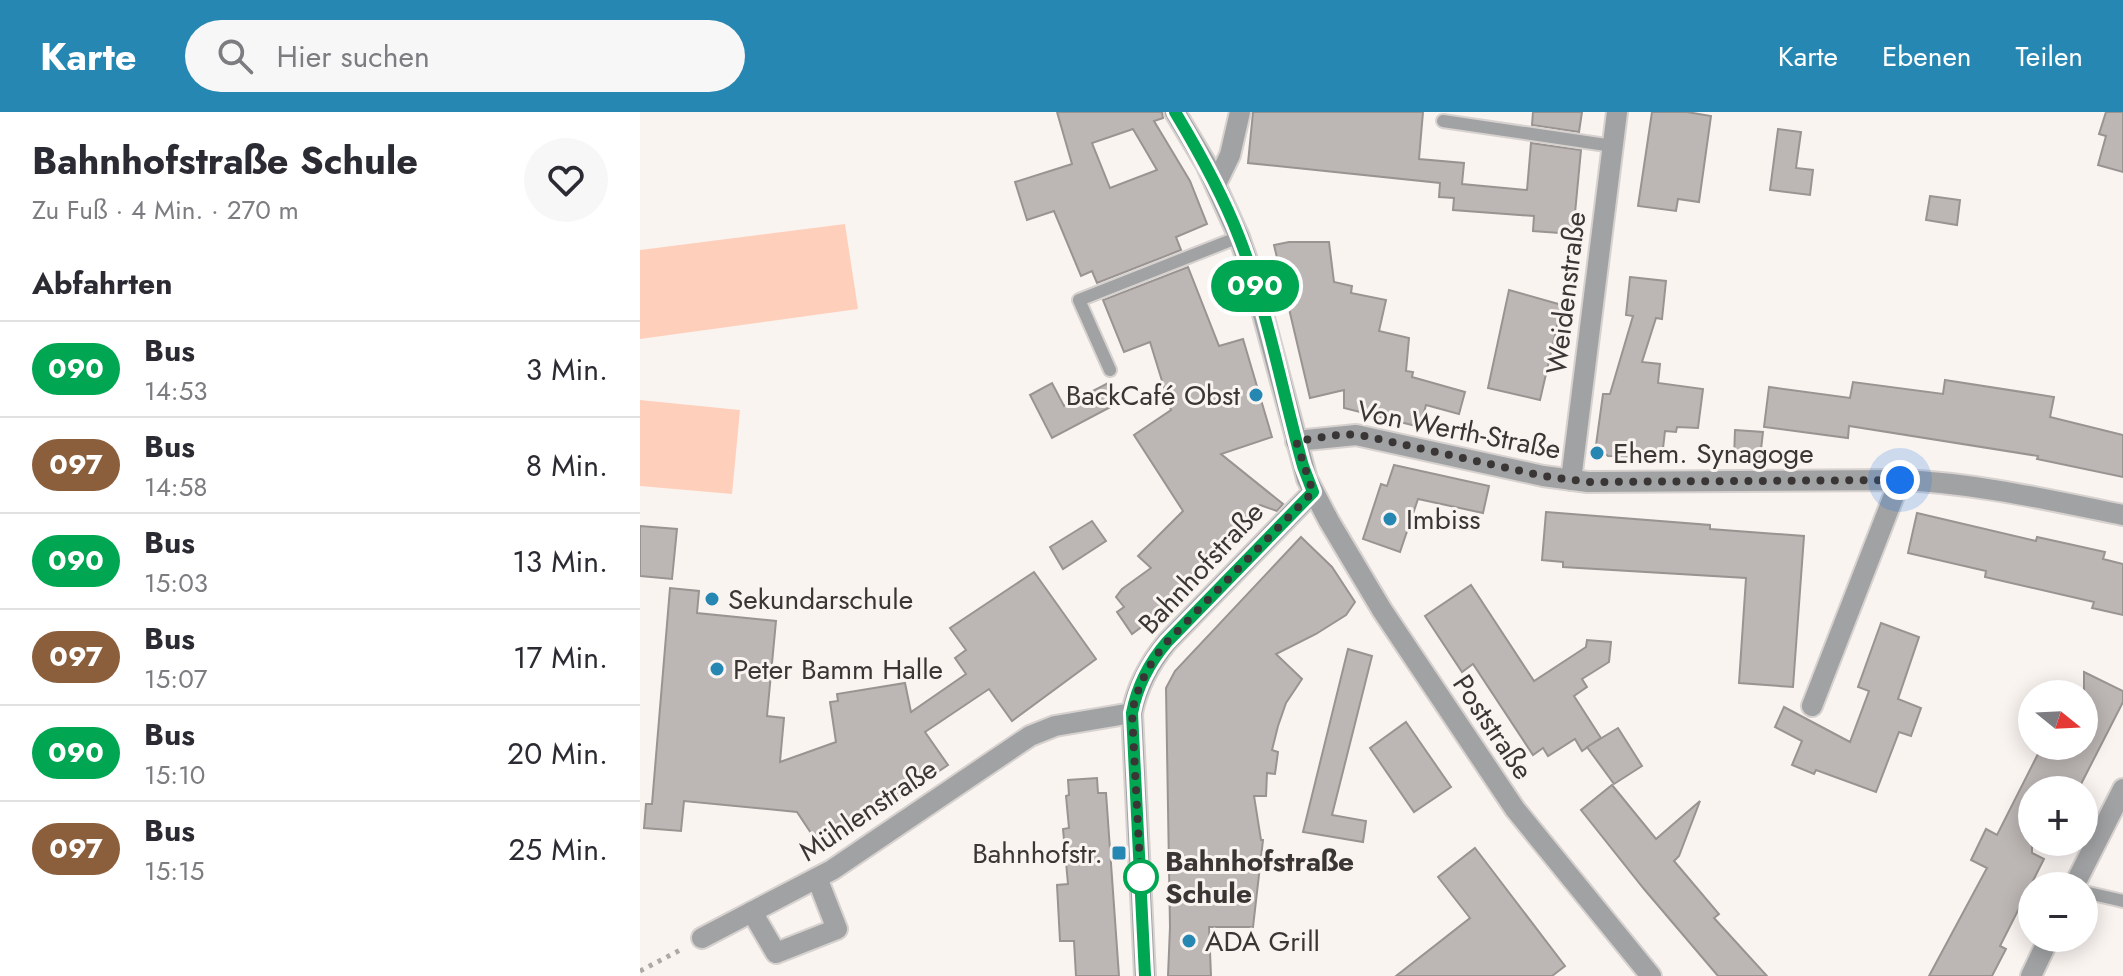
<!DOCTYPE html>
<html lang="de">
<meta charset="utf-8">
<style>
body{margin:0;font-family:Jost,sans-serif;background:#f7f7f7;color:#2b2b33;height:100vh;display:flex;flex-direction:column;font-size:30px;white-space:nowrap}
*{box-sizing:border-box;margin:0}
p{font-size:26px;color:#7c7c81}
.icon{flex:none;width:44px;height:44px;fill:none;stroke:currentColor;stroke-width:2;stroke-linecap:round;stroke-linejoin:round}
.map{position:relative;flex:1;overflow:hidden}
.details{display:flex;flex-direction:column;background:#fff;width:640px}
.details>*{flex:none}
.badge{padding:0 16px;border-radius:26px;font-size:28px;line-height:52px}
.needle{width:52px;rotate:108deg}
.buttons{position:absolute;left:1378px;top:568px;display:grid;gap:16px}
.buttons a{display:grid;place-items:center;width:80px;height:80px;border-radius:50%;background:#fff;box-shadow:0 4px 20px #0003;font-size:40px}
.you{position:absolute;width:40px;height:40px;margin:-20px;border:6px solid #fff;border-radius:50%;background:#1a73e8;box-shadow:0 0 0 12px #1a73e833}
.map>.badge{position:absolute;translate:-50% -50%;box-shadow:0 0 0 4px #fff}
h2{padding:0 32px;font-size:30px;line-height:72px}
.round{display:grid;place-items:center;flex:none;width:84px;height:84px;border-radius:42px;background:#f7f7f7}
.summary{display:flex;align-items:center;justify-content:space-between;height:136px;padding:0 32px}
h1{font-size:38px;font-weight:700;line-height:60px}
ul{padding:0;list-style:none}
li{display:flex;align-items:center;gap:24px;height:96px;padding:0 32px;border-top:2px solid #e1e1e2}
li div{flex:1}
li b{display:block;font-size:30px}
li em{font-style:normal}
li .badge{min-width:88px;font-weight:700;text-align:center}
header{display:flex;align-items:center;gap:48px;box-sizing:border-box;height:112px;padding:0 40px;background:#2687b2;color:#fff}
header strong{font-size:38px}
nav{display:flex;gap:44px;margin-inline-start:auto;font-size:28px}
.search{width:560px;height:72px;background:#f7f7f7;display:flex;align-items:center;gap:20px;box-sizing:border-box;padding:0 28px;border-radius:44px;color:#7c7c81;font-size:30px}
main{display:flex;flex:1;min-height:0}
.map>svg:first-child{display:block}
.green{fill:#fed0bb}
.building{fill:#bcb6b4;stroke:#999391;stroke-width:2;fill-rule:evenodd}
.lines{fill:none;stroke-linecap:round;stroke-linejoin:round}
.service-casing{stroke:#d7d2cf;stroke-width:16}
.minor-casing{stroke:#d7d2cf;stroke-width:24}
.tertiary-casing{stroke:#d7d2cf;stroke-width:24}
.path{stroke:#aea9a7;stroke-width:5;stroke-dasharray:4 6;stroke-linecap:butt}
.service{stroke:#a0a2a4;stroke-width:12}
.minor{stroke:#a0a2a4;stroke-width:20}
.tertiary{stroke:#a0a2a4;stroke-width:20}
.line-casing{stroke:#fff;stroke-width:18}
.line{stroke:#00a651;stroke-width:12}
.walk{stroke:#393635;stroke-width:8;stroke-dasharray:0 14.4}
.poi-dot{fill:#2687b2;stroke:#faf4f1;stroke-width:3}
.stop-dot{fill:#fff;stroke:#00a651;stroke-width:4}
.labels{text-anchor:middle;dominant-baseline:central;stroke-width:6;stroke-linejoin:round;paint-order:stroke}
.street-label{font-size:28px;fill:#393635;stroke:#faf4f1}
.poi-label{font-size:28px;fill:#393635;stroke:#faf4f1;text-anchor:start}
.stop-label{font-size:28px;font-weight:bold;fill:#393635;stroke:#faf4f1;text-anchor:start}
</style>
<header>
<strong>Karte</strong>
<div class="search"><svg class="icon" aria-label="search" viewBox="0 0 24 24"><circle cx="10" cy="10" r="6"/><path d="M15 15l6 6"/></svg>Hier suchen</div>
<nav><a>Karte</a><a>Ebenen</a><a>Teilen</a></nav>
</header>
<main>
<section class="details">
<div class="summary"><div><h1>Bahnhofstraße Schule</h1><p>Zu Fuß · 4 Min. · 270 m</p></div><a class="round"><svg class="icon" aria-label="heart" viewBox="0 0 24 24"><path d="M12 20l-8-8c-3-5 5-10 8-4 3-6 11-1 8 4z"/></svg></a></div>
<h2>Abfahrten</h2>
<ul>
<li><span class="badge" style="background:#00a651;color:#fff">090</span><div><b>Bus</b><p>14:53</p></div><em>3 Min.</em></li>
<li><span class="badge" style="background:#8b5e3c;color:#fff">097</span><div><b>Bus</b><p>14:58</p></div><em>8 Min.</em></li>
<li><span class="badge" style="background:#00a651;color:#fff">090</span><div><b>Bus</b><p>15:03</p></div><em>13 Min.</em></li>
<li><span class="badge" style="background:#8b5e3c;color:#fff">097</span><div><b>Bus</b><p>15:07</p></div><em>17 Min.</em></li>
<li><span class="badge" style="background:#00a651;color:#fff">090</span><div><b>Bus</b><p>15:10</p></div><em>20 Min.</em></li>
<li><span class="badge" style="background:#8b5e3c;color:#fff">097</span><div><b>Bus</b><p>15:15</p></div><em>25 Min.</em></li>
</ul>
</section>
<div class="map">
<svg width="1483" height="864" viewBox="0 0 1483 864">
<rect width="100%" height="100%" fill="#faf4f1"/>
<g class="green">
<path d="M205 112 218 197 0 227V138Z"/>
<path d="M0 288 100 298 92 382 0 374Z"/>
</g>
<g class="building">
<path d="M417 0H522L523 6 514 9 550 69 567 112 536 125 541 138 457 171 452 159 441 164 414 99 387 108 375 70 432 52ZM493 17 517 58 470 76 452 31Z"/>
<path d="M613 0H783L779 47 824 51 822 72 887 78 891 31 941 38 933 122 893 119 894 104 813 98 814 86 799 85 800 71 608 51Z"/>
<path d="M893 0H942L939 20 892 13Z"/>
<path d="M1012 0H1047L1071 4 1059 90 1038 87 1036 99 998 94Z"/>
<path d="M1466 0H1483V60L1458 53 1466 24 1459 22Z"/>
<path d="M1138 17 1161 20 1156 56 1173 58 1170 83 1130 78Z"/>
<path d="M1290 84 1320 88 1317 113 1286 108Z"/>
<path d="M649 130H689L694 170 712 174 711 181 746 188 739 219 769 226 766 259 773 260 772 265 825 280 819 302 786 293 780 315 704 296V278L670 286 634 133Z"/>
<path d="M548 155 579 234 603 227 632 325 581 342 643 392 637 399 620 393 588 430 585 428 512 502 515 505 492 522 477 500 484 495 476 485 482 477 511 456 498 444 543 399 494 323 531 298 510 230 484 240 463 188Z"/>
<path d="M990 165 1026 169 1022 207 1016 206 1002 250 1020 252 1018 271 1063 277 1058 316 1037 315 1036 320 1025 319 1022 345 968 344 956 333 963 282H970L993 204 986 203Z"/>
<path d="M869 178 922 193 900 288 848 276Z"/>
<path d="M1305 268 1414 285 1410 305 1483 323V365L1397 347 1398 344 1209 314 1208 326 1124 315 1129 275 1210 286 1213 270 1303 282Z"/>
<path d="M412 271 424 294 468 271 478 291 412 326 390 283Z"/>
<path d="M1095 318 1123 320 1120 346H1094Z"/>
<path d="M754 353 849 374 843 401 778 387 760 440 723 427 741 372 747 374Z"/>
<path d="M906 400 1070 413V417L1164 424 1153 575 1099 571 1106 466 923 455V450L902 448Z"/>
<path d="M1277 401 1396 429 1397 425 1465 440 1463 447 1483 452V503L1452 496 1454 490 1345 465 1346 459 1268 441Z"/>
<path d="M452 409 466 429 423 457 410 435Z"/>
<path d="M0 414 37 417 32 467 0 464Z"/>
<path d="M661 425 692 455 715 490 706 503 676 522 636 542 662 567 646 591 638 614 632 638 638 640 635 662 627 661 626 684H614L621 728H623L613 815H569L571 864H528L530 815 526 576 535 559Z"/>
<path d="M394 460 456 547 372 609 349 577 285 620 308 653 242 698 199 726 194 719 177 730 157 700 44 689 41 719 4 716 6 692H12L30 476 59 479 57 501 136 509 127 604 144 606 140 650 196 630 190 590 198 589 197 582 265 571 271 600 326 562 315 546 326 538 310 516Z"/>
<path d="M831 473 894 569 946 535 947 528 971 530 969 550 942 567 947 575 934 584 961 626 942 639 935 627 908 644 903 636 893 643 833 552 822 560 785 504Z"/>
<path d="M1241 511 1279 525 1258 587 1281 596 1271 624 1259 620 1236 680 1176 658 1174 662 1152 653 1162 629 1135 615 1144 595 1210 630 1229 579 1218 575Z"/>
<path d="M708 537 732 544 692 703 726 709 723 730 663 720Z"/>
<path d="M1444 560 1483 579V590L1438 678H1392V710L1385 723 1392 727V741L1404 747 1360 834 1366 837 1352 864H1289L1347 756 1331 748 1346 717 1357 723 1402 634H1444Z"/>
<path d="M766 610 811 675 774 700 730 636Z"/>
<path d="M978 616 1002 654 974 672 947 635Z"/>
<path d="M457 666 458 681H466L479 864H436L434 829H420L417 773 428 772 423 717 429 716 426 684 429 683 428 668Z"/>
<path d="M972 673 1016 727 1060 689 1039 744 1034 749 1079 802 1074 806 1127 864H1078L1004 777 941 698Z"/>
<path d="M835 736 925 854 912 864H756L830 806 798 765Z"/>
</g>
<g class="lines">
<defs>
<g id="service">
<path d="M803 9 973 34"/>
<path d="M470 258 439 188 599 125"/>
<path d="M1444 780 1483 789"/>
</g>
<g id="minor">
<path d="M576 72 590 43 600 0"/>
<path d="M656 329 716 323 903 364 948 370 1260 368C1336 371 1409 388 1483 403"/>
<path d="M931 368 977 0"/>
<path d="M1172 594 1260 368"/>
<path d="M1434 774 1483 677"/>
<path d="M112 800 136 841 197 817 177 766"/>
<path d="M62 826 192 758 390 624 415 614 492 601"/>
<path d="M505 864 492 601C497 575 510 551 527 530L673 380"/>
<path d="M1391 864 1409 826"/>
</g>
<path id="tertiary" d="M535 0 566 52 599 125 613 165 667 367 689 409 742 498 875 697 1011 864"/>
</defs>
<use href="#service" class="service-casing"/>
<use href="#minor" class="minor-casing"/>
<use href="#tertiary" class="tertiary-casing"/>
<path class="path" d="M0 859 44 836"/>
<use href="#service" class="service"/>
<use href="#minor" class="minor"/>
<use href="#tertiary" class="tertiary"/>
</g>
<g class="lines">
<defs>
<path id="line" d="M505 864 492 601C497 575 509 551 527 530L673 380 663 354C642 279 628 199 599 125 582 81 559 40 535 0"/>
</defs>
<use href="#line" class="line-casing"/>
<use href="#line" class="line"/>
<path class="walk" d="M501 765V772L492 601C497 575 509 551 527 530L673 380 656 329 705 322 725 324 903 364 948 370 1260 368"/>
</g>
<g class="poi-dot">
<circle cx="616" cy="283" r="8"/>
<circle cx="957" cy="341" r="8"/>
<circle cx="750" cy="407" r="8"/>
<circle cx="72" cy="487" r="8"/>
<circle cx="77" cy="557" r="8"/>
<rect x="471" y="733" width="16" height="16" rx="4"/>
<circle cx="549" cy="829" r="8"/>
</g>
<circle class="stop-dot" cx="501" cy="765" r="16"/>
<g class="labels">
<g class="street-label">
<text transform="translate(926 181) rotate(-83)">Weidenstraße</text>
<text transform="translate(819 318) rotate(11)">Von Werth-Straße</text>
<text transform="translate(561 456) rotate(-47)">Bahnhofstraße</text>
<text transform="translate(853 615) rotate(56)">Poststraße</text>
<text transform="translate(228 698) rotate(-34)">Mühlenstraße</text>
</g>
<g class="poi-label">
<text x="600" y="283" text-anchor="end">BackCafé Obst</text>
<text x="973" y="341">Ehem. Synagoge</text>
<text x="766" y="407">Imbiss</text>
<text x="88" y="487">Sekundarschule</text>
<text x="93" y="557">Peter Bamm Halle</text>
<text x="463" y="741" text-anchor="end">Bahnhofstr.</text>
<text x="565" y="829">ADA Grill</text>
</g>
<g class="stop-label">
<text x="525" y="749">Bahnhofstraße<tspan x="525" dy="32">Schule</tspan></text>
</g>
</g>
</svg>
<div class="buttons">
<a><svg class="needle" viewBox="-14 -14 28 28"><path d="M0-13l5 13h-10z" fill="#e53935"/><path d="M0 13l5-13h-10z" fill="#7c7c81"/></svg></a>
<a>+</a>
<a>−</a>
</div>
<div class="you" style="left:1260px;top:368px"></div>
<b class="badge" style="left:615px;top:174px;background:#00a651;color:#fff">090</b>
</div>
</main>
